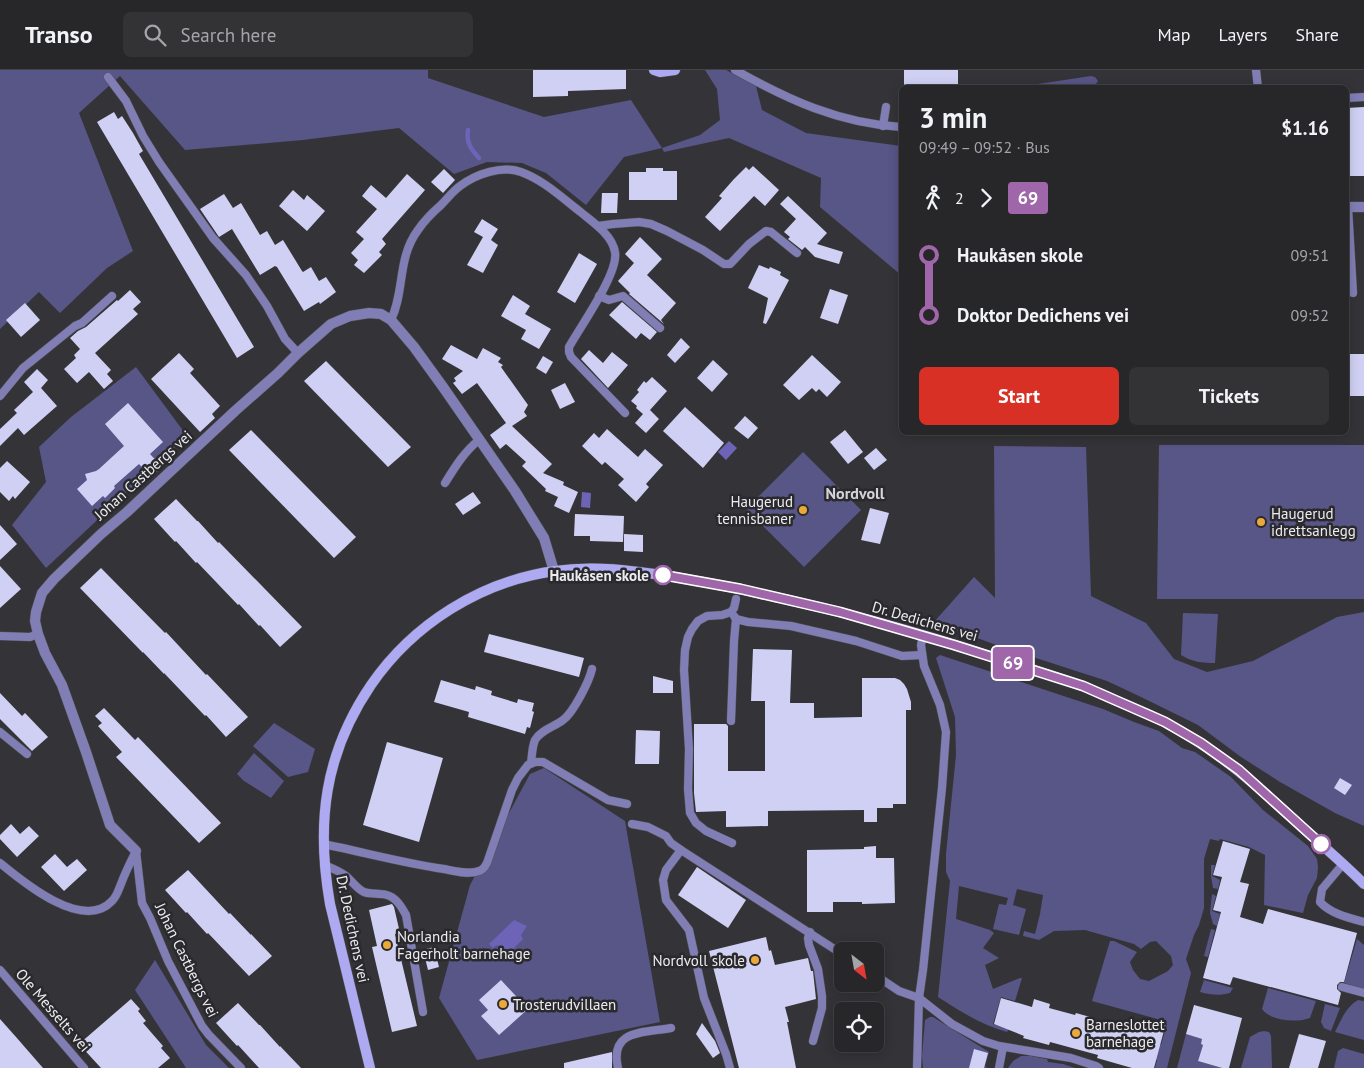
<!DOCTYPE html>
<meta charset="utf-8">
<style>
body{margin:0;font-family:"PT Sans",sans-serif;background:#333336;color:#f1f3f6;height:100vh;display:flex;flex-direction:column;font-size:19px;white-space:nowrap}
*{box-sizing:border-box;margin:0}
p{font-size:16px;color:#a4a5a8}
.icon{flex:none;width:28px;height:28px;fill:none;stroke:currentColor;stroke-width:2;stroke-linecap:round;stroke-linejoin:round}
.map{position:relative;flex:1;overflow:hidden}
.side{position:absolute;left:899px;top:15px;width:450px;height:350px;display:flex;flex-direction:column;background:#27272a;border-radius:8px;box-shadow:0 2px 12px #0003,0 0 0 1px #434447}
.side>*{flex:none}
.badge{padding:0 10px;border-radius:4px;font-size:18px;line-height:32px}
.needle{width:32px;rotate:149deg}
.buttons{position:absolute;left:834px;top:872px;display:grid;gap:10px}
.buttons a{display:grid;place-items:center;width:50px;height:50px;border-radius:8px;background:#27272a;box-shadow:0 2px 12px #0003,0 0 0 1px #434447;font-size:25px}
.map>.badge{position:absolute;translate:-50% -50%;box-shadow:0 0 0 2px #fff}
.legs{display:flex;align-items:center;gap:8px;height:55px;padding:0 20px;font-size:16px}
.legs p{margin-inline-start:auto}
.headline{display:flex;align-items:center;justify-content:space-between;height:85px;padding:0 20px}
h1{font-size:28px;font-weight:600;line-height:38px}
.cta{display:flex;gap:10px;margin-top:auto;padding:10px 20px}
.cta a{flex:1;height:58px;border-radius:8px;background:#d93025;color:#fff;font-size:20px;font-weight:600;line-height:58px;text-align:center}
.cta a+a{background:#333336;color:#f1f3f6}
ul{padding:0 20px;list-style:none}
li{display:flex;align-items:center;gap:18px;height:60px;font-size:19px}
li i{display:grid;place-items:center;width:8px;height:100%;margin:0 6px;background:currentColor}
li i::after{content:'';width:12px;height:12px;margin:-6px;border:4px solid;border-radius:50%;background:#27272a}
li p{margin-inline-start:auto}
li:first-child i{background:linear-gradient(#0000 50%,currentColor 0)}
li:last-child i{background:linear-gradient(currentColor 50%,#0000 0)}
header{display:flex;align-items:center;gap:30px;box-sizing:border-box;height:70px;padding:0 25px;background:#27272a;border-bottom:1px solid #434447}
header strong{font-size:24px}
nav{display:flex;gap:28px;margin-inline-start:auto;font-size:18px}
.search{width:350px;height:45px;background:#333336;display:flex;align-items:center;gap:12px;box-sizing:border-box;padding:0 18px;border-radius:8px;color:#a4a5a8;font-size:19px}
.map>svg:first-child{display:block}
.green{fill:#585587}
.water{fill:#6d64b7}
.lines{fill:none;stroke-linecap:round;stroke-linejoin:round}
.stream{stroke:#6d64b7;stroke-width:4.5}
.building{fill:#d0d0f4}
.lane-casing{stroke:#525255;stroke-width:9}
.street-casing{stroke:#525255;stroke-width:11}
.secondary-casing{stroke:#525255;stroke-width:11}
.lane{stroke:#817eb5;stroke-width:8}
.street{stroke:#817eb5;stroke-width:10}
.secondary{stroke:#aeaaf1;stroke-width:10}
.line-1-casing{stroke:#fff;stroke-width:11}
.line-1{stroke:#a066aa;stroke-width:8}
.poi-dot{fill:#eba93a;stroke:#2a2a2e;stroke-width:2}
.stop-1-dot{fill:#fff;stroke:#a066aa;stroke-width:2.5}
.labels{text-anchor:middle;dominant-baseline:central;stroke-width:5;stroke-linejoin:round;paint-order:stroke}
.street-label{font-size:15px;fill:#ededf0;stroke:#2a2a2e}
.poi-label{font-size:15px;fill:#ededf0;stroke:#2a2a2e;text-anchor:start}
.stop-label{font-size:15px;font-weight:bold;fill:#ededf0;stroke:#2a2a2e;text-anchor:end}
.neighbourhood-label{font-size:16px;font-weight:bold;fill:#d3d3d8;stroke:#2a2a2e}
</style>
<header>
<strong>Transo</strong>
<div class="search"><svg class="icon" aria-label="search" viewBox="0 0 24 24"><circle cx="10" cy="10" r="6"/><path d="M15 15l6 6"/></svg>Search here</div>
<nav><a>Map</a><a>Layers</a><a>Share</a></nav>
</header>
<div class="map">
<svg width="1364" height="998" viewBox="0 0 1364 998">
<rect width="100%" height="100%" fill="#343438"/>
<g class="green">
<path d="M0 0H428V8L544 47 631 30 662 78 700 65 720 50 717 19 705 0H726L756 16 762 40 806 63 901 76V205L820 137 821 108 729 68 664 82 662 78 624 87 586 135 546 103 522 93 487 92 454 104 399 58 303 70 185 80 120 6 79 43 133 181 107 198 60 243 39 222 0 259Z"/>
<path d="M1091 6 1095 7 1098 11 1094 17H1079L1080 16 1055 18 1027 17 1038 14Z"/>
<path d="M136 297 187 366 46 498 12 455 46 412 39 377 71 347Z"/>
<path d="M1159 375H1364V529H1157Z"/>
<path d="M994 376 1086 377 1091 526 1146 553 1174 589 1207 602 1253 591 1337 547 1364 542V756L1335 743 1280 712 1241 687 1198 655 1139 626 1107 611 999 576 934 552 974 507 995 528Z"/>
<path d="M803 382 861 440 804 497 746 439Z"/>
<path d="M1183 543 1218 544 1215 593C1202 593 1192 592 1181 585Z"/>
<path d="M940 585 1103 639 1134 652 1159 661 1182 678 1195 682 1231 707 1263 740 1308 776 1317 789 1318 797 1317 808 1308 825 1303 843 1264 835 1265 785 1249 777 1220 769 1219 771 1210 769 1204 789V838L1199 855 1194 865 1186 889 1191 903 1167 998H1155L1157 990 1146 988 1150 971 1161 975 1167 954 1161 953V950L1092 931 1110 871H1114L1137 882 1130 892 1133 900 1140 909 1149 911 1168 901 1173 895 1171 886 1156 871 1150 872 1141 879 1134 874 1085 860 1054 861 1039 870 1023 866 1024 861 1035 864 1040 844 1043 825 1017 819 1013 835 1026 839 1019 865 993 859 999 834 1006 835 1008 828 959 816 956 849 990 860 994 863 983 878 999 888 985 895 993 919 1020 908H1022L1015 931 1001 927 993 954 1009 959 1007 962C981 955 960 941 938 927L950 811 946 802V784L956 685 955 647 936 588Z"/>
<path d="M274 653 315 679 308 702 288 707 253 676Z"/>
<path d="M254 683 284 711 271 728 244 711 237 704Z"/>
<path d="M544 698 625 751 660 952 477 990 439 928 470 815 530 704Z"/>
<path d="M1211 795H1215L1212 806 1220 810 1218 819 1213 818 1211 806Z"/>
<path d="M1212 824 1216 826 1212 841 1220 844 1217 856 1213 854 1210 843Z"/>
<path d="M1211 859 1215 860 1208 887 1204 886Z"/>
<path d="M1357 869 1364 875V919L1344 913Z"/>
<path d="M155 890 206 975 229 998H186L135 920Z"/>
<path d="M1204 910 1233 918 1230 923C1219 926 1211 925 1200 922Z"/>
<path d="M1268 918 1316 931 1310 948C1297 953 1270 951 1262 939Z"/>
<path d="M1358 930 1364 931V970L1335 962C1341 950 1346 937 1358 930Z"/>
<path d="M1325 934 1340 938 1331 961 1324 958 1321 952Z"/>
<path d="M930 947H933L989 982 985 996 987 998H923L922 986 925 950Z"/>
<path d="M1264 961 1269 962 1271 966 1272 998H1241L1250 967 1259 962Z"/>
<path d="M1186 964 1202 969 1203 975 1198 991 1222 998H1177Z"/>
<path d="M1343 978 1364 984V998H1334L1338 981Z"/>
<path d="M1021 986H1031L1047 989 1048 992 1063 994 1075 998H1008L1013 991Z"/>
</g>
<g class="water">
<path d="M729 371 737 378 726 390 718 382Z"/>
<path d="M582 422 591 423 590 438 581 437Z"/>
<path d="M514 850 527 856 521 865 523 869 503 889 498 884 502 880 497 875 493 878 489 874Z"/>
</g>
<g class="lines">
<path class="stream" d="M468 60C466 73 471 79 479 88"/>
</g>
<g class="building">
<path d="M533 0H626V19L568 21V26L533 27Z"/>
<rect x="904" y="0" width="54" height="18"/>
<path d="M1364 37V106H1346V38Z"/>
<path d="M114 42 118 49 122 46 133 63 143 81 139 84 254 277 237 288 97 52Z"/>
<path d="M753 96 779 120 765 136 754 126 720 161 705 147 722 128 719 126 734 109 746 97 749 100Z"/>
<path d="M646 98H663V101H677V130H629V102H646Z"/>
<path d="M444 99 455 110 443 123 431 112Z"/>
<path d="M407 104 425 120 382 169 386 174 379 182 382 185 364 203 354 195 358 190 351 183 364 169 356 162 377 139 362 126 371 115 386 128Z"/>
<path d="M293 120 304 130 307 125 325 141 307 161 279 136Z"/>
<path d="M602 123H618L617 143H601Z"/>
<path d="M224 124 233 138 241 133 260 165 267 161 275 175 283 170 302 201 303 202 311 197 319 211 326 207 336 222 320 234 319 232 304 241 277 197 275 196 260 205 232 159 219 167 200 139Z"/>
<path d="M788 126 827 163 817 174 843 182 839 194 815 187 805 177 802 180 788 169 790 167 784 162 796 149 780 134Z"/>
<path d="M482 149 498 159 491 170 498 175 483 203 467 195 483 167 474 162Z"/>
<path d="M640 167 662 189 647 205 676 233 661 250 664 254 629 224 630 223 618 211 634 193 625 184Z"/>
<path d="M579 183 597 194 575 233 557 222Z"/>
<path d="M759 195 769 199 770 197 781 202 780 205 789 210 766 254 763 253 768 228 748 218Z"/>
<path d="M830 219 848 225 838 254 820 248Z"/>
<path d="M130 220 141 232 133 239 138 244 95 283 111 300 107 304 113 311 104 319 89 302 77 313 64 299 76 288 74 285 80 279 70 268 78 261 86 257 117 230 118 231Z"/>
<path d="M513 225 530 236 525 244 551 259 539 279 521 269 526 260 501 246Z"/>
<path d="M622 232 657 262 650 270 641 263 636 269 609 245Z"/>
<path d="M25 233 40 250 21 267 6 250Z"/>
<path d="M681 268 690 277 675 293 667 285Z"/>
<path d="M451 275 477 289 483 278 501 288 498 292 503 295 501 297 528 335 524 342 527 346 512 356 552 394 543 403 564 412 563 415 578 422 569 443 554 436 558 427 545 421 546 419 522 396 526 392 506 374 500 379 490 365 506 353 477 313 462 324 453 313 456 311 454 308 463 301 442 289Z"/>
<path d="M589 280 603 293 612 282 628 295 608 318 581 289Z"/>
<path d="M179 283 194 299 190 303 220 336 212 344 215 348 200 362 151 309Z"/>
<rect x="1346" y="284" width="18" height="42"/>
<path d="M812 285 841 312 827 327 819 319 816 322 812 318 799 330 783 315Z"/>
<path d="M543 286 553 292 546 304 536 298Z"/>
<path d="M713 290 728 304 712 322 697 308Z"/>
<path d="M326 291 411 377 388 397 304 311Z"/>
<path d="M37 299 48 310 41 318 57 336 24 365 18 358 0 376V359L17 343 14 340 33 322 24 312Z"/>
<path d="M652 307 667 321 650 340 659 349 646 363 635 353 643 344 636 338 637 336 631 331 639 322 637 320 644 311 646 313Z"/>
<path d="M565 313 575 332 560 339 551 320Z"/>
<path d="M128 333 163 372 150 384 162 397 151 407 139 394 114 416 115 418 105 428 103 426 92 436 77 419 87 410 85 404 96 401 99 399 124 376 105 354Z"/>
<path d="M685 337 724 373 703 398 663 361Z"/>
<path d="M745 346 758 358 748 369 734 358Z"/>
<path d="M607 359 638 387 645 379 663 395 646 414 649 417 636 432 618 415 624 409 605 392 602 395 582 376 594 363 599 368Z"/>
<path d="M251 360 356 467 334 488 229 380Z"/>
<path d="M845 360 863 382 848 394 830 372Z"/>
<path d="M876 378 887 390 874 400 864 388Z"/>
<path d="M7 391 30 412 15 429 13 426 9 431 0 422V398Z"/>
<path d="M473 422 481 433 463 445 455 434Z"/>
<path d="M176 429 197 451H198L218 473 219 472 302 557 280 577 260 555 259 556 239 534 238 535 197 492 196 493 176 471 175 472 154 449Z"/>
<path d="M870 438 889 443 880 474 861 470Z"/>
<path d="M575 444 624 446 623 472 590 471V466H574Z"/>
<path d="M0 455 17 474 0 490Z"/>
<path d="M624 464 643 465V482L624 481Z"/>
<path d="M0 496 21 519 0 538Z"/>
<path d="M101 498 165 563 166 562 206 605 207 604 248 647 226 667 206 645 205 646 164 603V604L143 582V583L80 518Z"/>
<path d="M489 564 584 588 579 607 484 582Z"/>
<path d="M753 579 792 580 790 633H814V648L862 647V608H895L900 610 904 614 907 619 911 632V640H906V734H893V738H877V752H864V740L768 741V756L726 757V741L696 742 694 723V654H726L728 656V701H765V631H751Z"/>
<path d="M653 606 673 611V623H653Z"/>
<path d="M441 610 475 620 476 616 492 621 491 625 517 633 518 629 534 633 532 641 534 642 530 658 527 657 525 664 468 647 469 642 434 632Z"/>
<path d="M0 623 22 646 25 643 48 667 32 681 0 649Z"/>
<path d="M104 638 135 670 138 667 221 753 199 773 116 687 122 682 98 656 102 653 95 646Z"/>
<path d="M636 660 660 661 659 694H635Z"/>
<path d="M387 672 443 688 419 772 363 755Z"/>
<path d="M1340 708 1352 715 1345 725 1334 718Z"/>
<path d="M11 754 20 764 29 756 39 766 17 787 0 769V765Z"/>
<path d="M1223 771 1250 779 1240 812 1249 814 1240 847 1263 854 1268 839 1357 863 1344 912H1340L1337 915V919L1341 923 1338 935 1233 907 1230 915 1203 908 1221 842 1213 840 1222 807 1213 805Z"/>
<path d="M876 776V788H894L895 833 862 834V832H833V842H807V780L864 779V777Z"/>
<path d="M55 784 67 797 77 789 87 800 64 821 41 797Z"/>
<path d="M697 797 746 830 728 858 678 825Z"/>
<path d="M188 800 229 844 230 843 251 865V864L272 886 249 906 208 863 207 864 187 842 186 843 165 820Z"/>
<path d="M392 834 394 837 400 863 395 864 417 956 392 962 372 877 377 876 369 840Z"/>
<path d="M766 867 769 881 771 880 775 895 808 888 811 901H813L816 929 785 937 789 952H787L796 998H739L709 881Z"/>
<path d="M434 877 439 897 428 900 423 880Z"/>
<path d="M501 910 528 939 499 965 481 946 488 940 479 930Z"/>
<path d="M1001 928 1032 937 1034 929 1050 934 1049 938 1075 945 1076 943 1090 947V949L1116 957 1117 952 1151 962 1155 950 1166 953 1154 998H1132L1097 988 1098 985 1050 972 1049 975 1023 968 1024 966 994 954Z"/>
<path d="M131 929 140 939 138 941 146 951 143 953 163 976 161 978 170 988 158 998H101L79 974Z"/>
<path d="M238 933 259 955H260L280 977V976L301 998H259L238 975 237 976 216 953Z"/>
<path d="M1194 935 1242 948 1229 998H1222L1198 991 1203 975 1201 974 1202 969 1186 964Z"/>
<path d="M0 949 16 967 43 998H0Z"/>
<path d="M702 953 715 971 720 983 713 988 696 964Z"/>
<path d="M1299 964 1326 971 1318 998H1289Z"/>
<path d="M974 979 988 983 984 998H969Z"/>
<path d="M612 982V998H564V993Z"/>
</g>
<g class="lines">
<defs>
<g id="lane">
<path d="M735 0C789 30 838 53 901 57"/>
<path d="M1256 0 1258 18"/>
<path d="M108 7 126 31 143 66 159 92 213 168 246 205 267 236 285 269 298 283"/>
<path d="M1346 28 1364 27"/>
<path d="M883 56 886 37"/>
<path d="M1348 137 1353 223"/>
<path d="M598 156 613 154 639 152 651 154 667 161 703 180 724 194H730L733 191 749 174 766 161 771 162 797 183"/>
<path d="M599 226 609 230 623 226 660 258"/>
<path d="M391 250C405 221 397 188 418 160 424 151 433 142 441 135 447 129 453 121 460 116 476 104 502 95 521 102 543 110 560 126 578 140 591 151 612 164 615 182 619 203 580 257 569 277V282L571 287 625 343"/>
<path d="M0 326 23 298 75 256 82 253 112 226"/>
<path d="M445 413C455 397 464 382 479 370"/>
<path d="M736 549 748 552 791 556 856 571 902 586 922 585"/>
<path d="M0 566 30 567 38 564"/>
<path d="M731 651 734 571 736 549 734 546"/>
<path d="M0 662 27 684"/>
<path d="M531 693C532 686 532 677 535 670 541 660 554 657 563 650 573 643 589 612 592 599"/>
<path d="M632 754 648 757 666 766 671 773 681 780 842 884"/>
<path d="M732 773 706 761 696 753 690 743 688 719 689 679 684 600 685 580 688 567 692 559 698 551 707 546 722 545 731 542 734 538 736 529"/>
<path d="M323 774C363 782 403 793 444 799 454 801 469 805 479 801 483 800 485 797 487 793L512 720 518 708 528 695 535 692H543L608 730 627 734"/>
<path d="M681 780 666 800 663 810 666 830 689 860 704 928 726 984 730 998"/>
<path d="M136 781 142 833 150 848 168 891 202 956 209 965 241 998"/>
<path d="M0 793C23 812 83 862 112 831 117 826 118 821 121 814 125 803 130 793 135 783"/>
<path d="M1343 794 1322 819 1320 832C1331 844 1349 848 1364 852"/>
<path d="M324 795C332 798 339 801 346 806 352 811 357 819 364 822 369 824 374 823 380 824 394 824 400 834 406 845L423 942"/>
<path d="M810 862 808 868 809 875 818 899 822 926V938L813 971"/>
<path d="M0 900 84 998"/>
<path d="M875 905 899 921 919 928 952 954 983 971 999 976 1071 988 1096 996 1099 998"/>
<path d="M1342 917 1364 923"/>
<path d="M618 998C609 959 644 963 671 958"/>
<path d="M917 998 919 928 923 900 942 718 946 662 940 635 924 596 921 575 923 565"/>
<path d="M999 998 1003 977"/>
</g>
<g id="street">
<path d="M1346 137H1364"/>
<path d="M136 781 110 755 86 682 62 615 45 583 38 564 35 551 36 542 42 523 54 509 101 464 127 442 235 341 278 303 298 283 331 254 350 246 369 243 381 244 391 250 414 277 443 317 515 421 544 468 554 501"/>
</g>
<g id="secondary">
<path d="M654 0 660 2 675 0"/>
<path d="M370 998 330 834C316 754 324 684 371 615 413 554 481 511 555 501 596 495 634 501 675 507 704 512 733 517 761 524 843 541 923 564 1002 590 1028 598 1054 606 1079 615 1090 618 1100 624 1110 628 1128 636 1148 643 1166 653 1218 680 1261 719 1304 759 1324 777 1345 795 1364 814"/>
</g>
</defs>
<use href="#lane" class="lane-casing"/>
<use href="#street" class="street-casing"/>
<use href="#secondary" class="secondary-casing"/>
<use href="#lane" class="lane"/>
<use href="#street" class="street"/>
<use href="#secondary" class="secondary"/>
</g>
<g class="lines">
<defs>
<path id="line-1" d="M663 505 741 519 840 542 954 575 1083 616 1165 652 1201 673 1239 700 1321 774"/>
</defs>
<use href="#line-1" class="line-1-casing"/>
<use href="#line-1" class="line-1"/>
</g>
<g class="poi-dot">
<circle cx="803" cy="440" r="5"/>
<circle cx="1261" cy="452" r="5"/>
<circle cx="387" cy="875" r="5"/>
<circle cx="755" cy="890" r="5"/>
<circle cx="503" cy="934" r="5"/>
<circle cx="1076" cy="963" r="5"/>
</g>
<g class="stop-1-dot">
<circle cx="663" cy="505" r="9"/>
<circle cx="1321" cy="774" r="9"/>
</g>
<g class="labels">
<g class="street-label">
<text transform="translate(143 405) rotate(-42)">Johan Castbergs vei</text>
<text transform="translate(925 551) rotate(16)">Dr. Dedichens vei</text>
<text transform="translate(353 859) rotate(78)">Dr. Dedichens vei</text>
<text transform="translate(187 890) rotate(64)">Johan Castbergs vei</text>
<text transform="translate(53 940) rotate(49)">Ole Messelts vei</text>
</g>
<g class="poi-label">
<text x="793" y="431" text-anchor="end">Haugerud<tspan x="793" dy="17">tennisbaner</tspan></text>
<text x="1271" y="443">Haugerud<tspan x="1271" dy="17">idrettsanlegg</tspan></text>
<text x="397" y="866">Norlandia<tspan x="397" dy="17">Fagerholt barnehage</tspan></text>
<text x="745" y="890" text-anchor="end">Nordvoll skole</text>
<text x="513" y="934">Trosterudvillaen</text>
<text x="1086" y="954">Barneslottet<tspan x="1086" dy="17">barnehage</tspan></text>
</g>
<g class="stop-label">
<text x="649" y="505">Haukåsen skole</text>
</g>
<g class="neighbourhood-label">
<text x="855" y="423">Nordvoll</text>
</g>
</g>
</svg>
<div class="buttons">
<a><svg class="needle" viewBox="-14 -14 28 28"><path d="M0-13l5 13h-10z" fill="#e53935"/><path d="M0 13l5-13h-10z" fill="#a4a5a8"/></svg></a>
<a><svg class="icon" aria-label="locate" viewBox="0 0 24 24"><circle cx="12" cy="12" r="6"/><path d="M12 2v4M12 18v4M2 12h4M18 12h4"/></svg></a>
</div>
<b class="badge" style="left:1013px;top:593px;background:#a066aa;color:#fff">69</b>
<section class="side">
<div class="headline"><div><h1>3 min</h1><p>09:49 – 09:52 · Bus</p></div><b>$1.16</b></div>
<div class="legs"><svg class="icon" aria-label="walk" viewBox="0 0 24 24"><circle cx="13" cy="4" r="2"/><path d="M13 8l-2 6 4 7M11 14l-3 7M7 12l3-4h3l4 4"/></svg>2<svg class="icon" aria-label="forward" viewBox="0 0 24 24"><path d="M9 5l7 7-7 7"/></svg><b class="badge" style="background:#a066aa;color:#fff">69</b></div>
<ul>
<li><i style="color:#a066aa"></i><b>Haukåsen skole</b><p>09:51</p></li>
<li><i style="color:#a066aa"></i><b>Doktor Dedichens vei</b><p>09:52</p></li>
</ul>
<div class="cta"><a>Start</a><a>Tickets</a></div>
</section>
</div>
